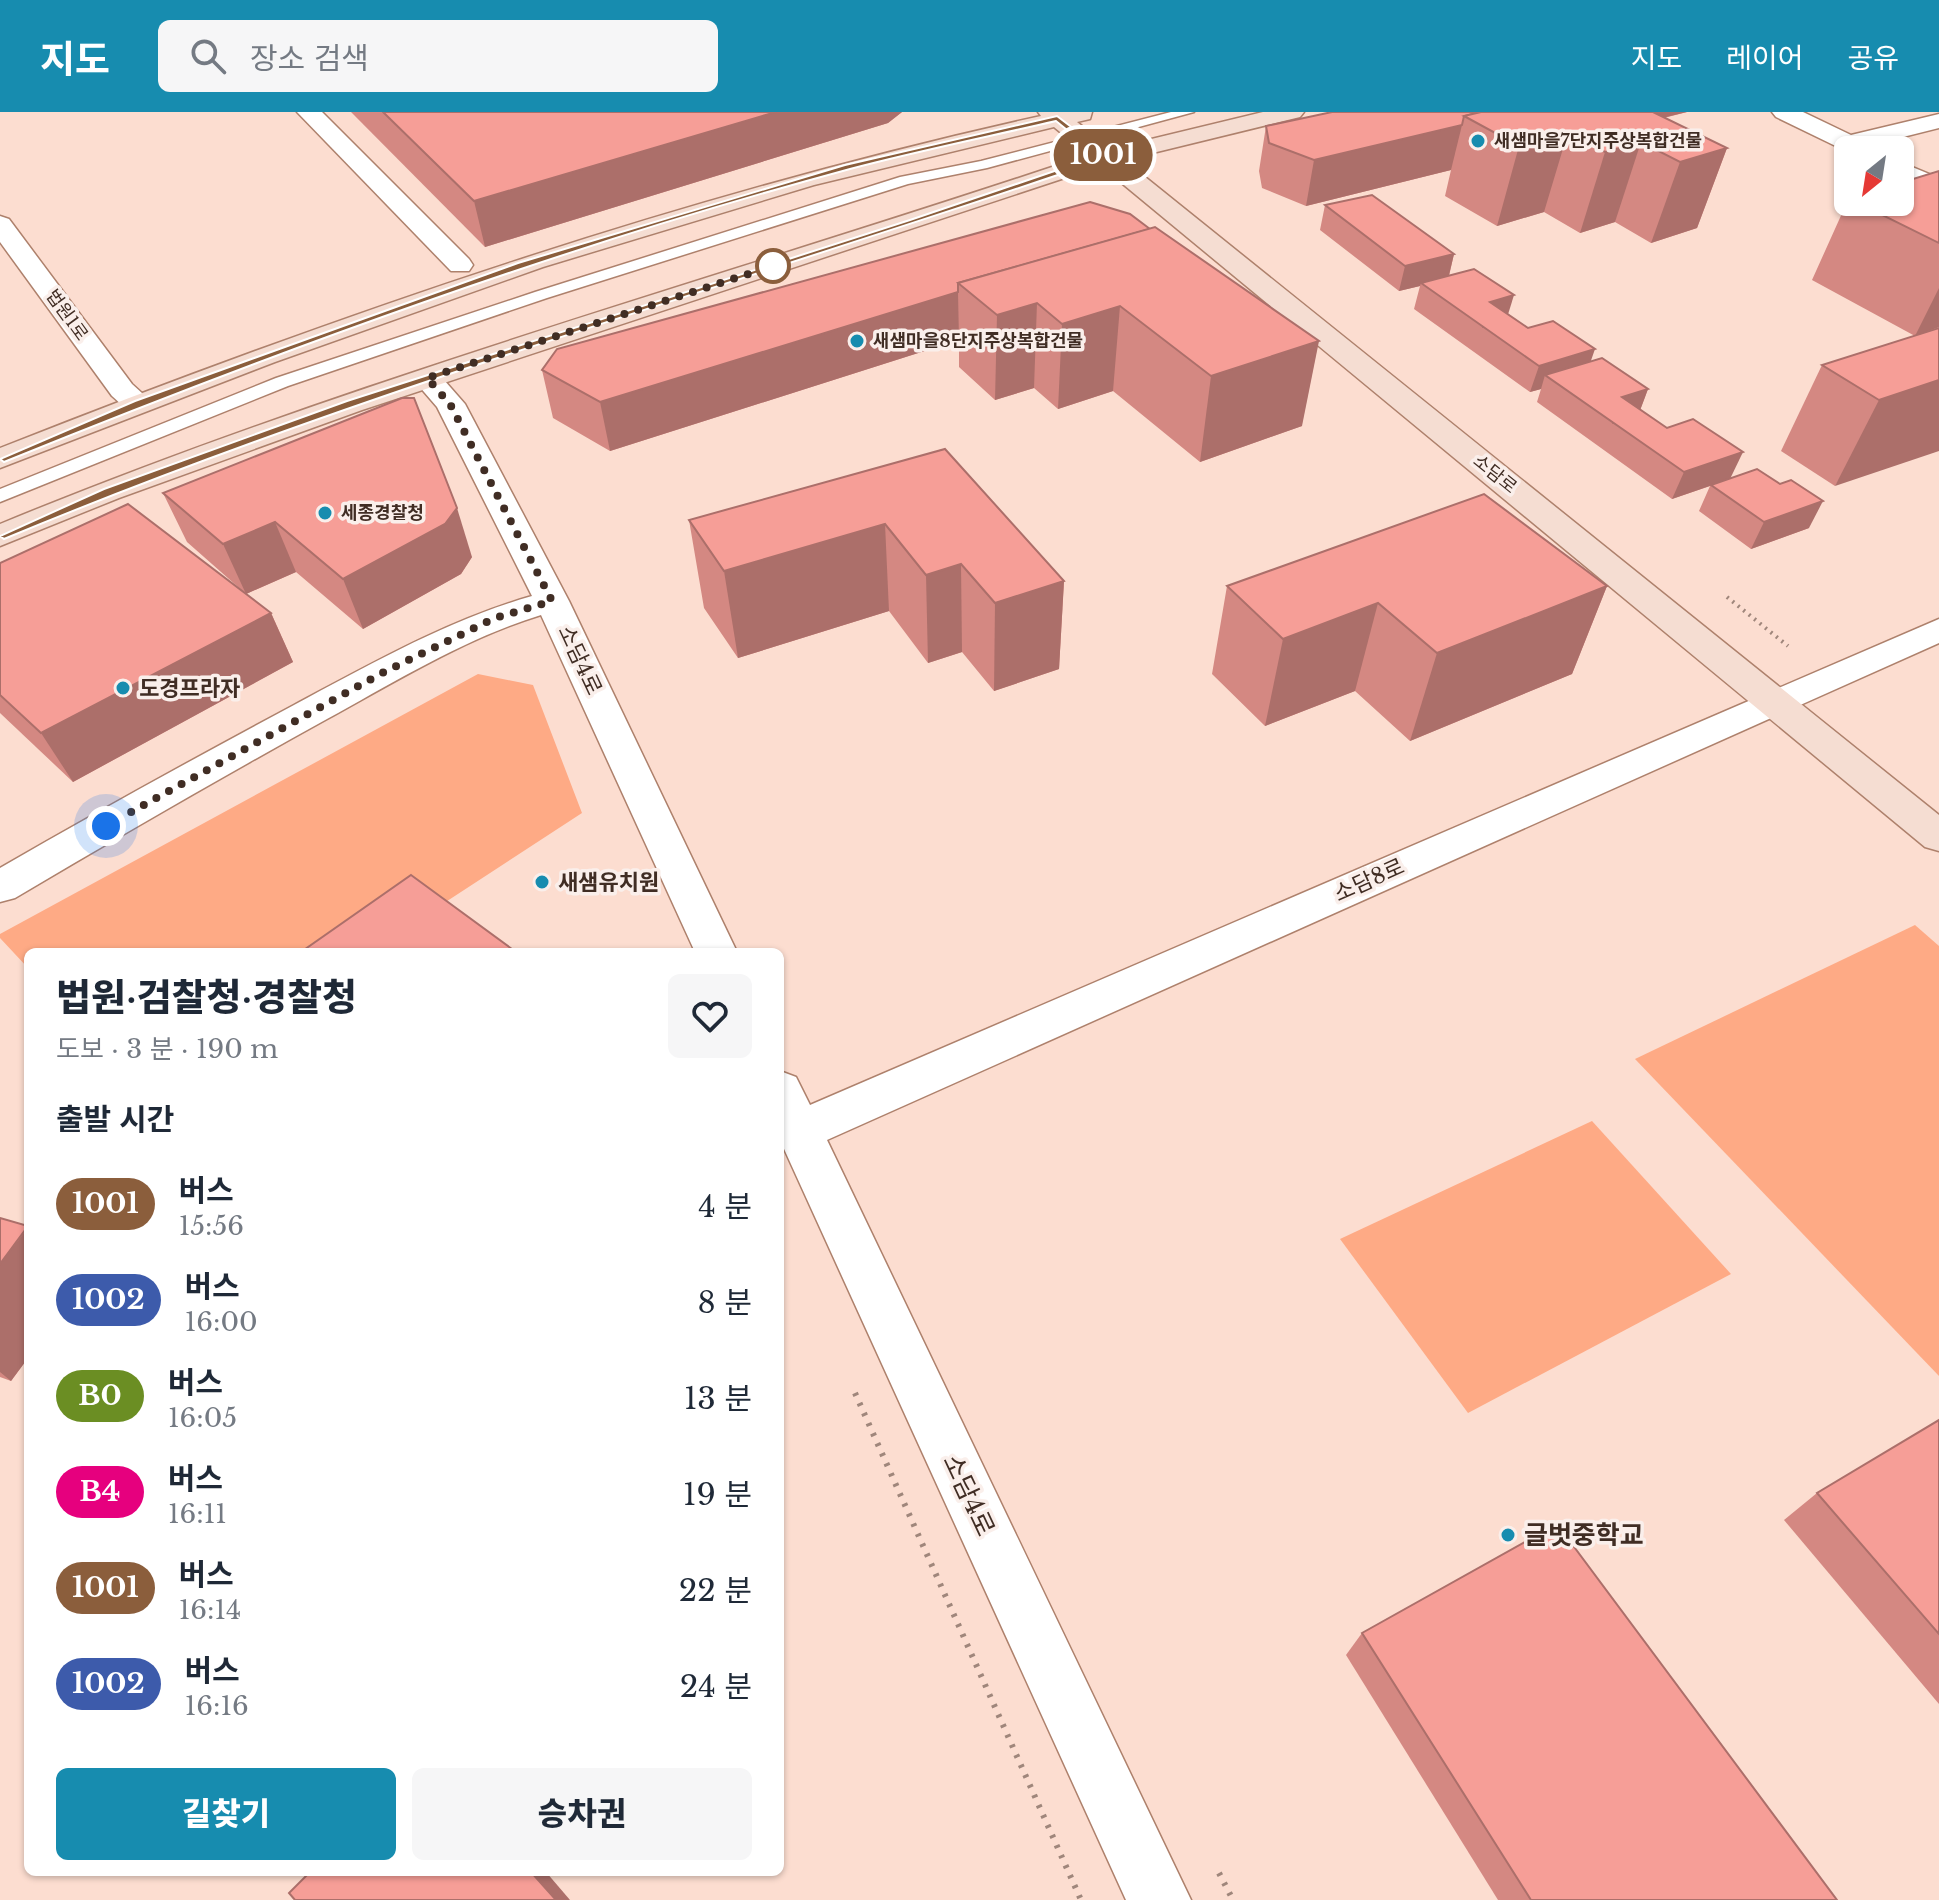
<!DOCTYPE html>
<html lang="ko">
<meta charset="utf-8">
<style>
body{margin:0;font-family:"Libre Baskerville","Noto Sans KR",serif;background:#f6f6f7;color:#1f2937;height:100vh;display:flex;flex-direction:column;font-size:30px;white-space:nowrap}
*{box-sizing:border-box;margin:0}
p{font-size:26px;color:#747a83}
.icon{flex:none;width:44px;height:44px;fill:none;stroke:currentColor;stroke-width:2;stroke-linecap:round;stroke-linejoin:round}
.map{position:relative;flex:1;overflow:hidden}
.sheet{position:absolute;left:24px;top:836px;width:760px;height:928px;display:flex;flex-direction:column;background:#fff;border-radius:12px;box-shadow:0 2px 6px #0004}
.sheet>*{flex:none}
.badge{padding:0 16px;border-radius:26px;font-size:28px;line-height:52px}
.needle{width:52px;rotate:210deg}
.controls{position:absolute;left:1834px;top:24px;display:grid;gap:16px}
.controls a{display:grid;place-items:center;width:80px;height:80px;border-radius:12px;background:#fff;box-shadow:0 2px 6px #0004;font-size:40px}
.you{position:absolute;width:40px;height:40px;margin:-20px;border:6px solid #fff;border-radius:50%;background:#1a73e8;box-shadow:0 0 0 12px #1a73e833}
.map>.badge{position:absolute;translate:-50% -50%;box-shadow:0 0 0 4px #fff}
h2{padding:0 32px;font-size:30px;line-height:72px}
.round{display:grid;place-items:center;flex:none;width:84px;height:84px;border-radius:12px;background:#f6f6f7}
.headline{display:flex;align-items:center;justify-content:space-between;height:136px;padding:0 32px}
h1{font-size:38px;font-weight:800;line-height:60px}
.action{display:flex;gap:16px;margin-top:auto;padding:16px 32px}
.action a{flex:1;height:92px;border-radius:12px;background:#178caf;color:#fff;font-size:32px;font-weight:800;line-height:92px;text-align:center}
.action a+a{background:#f6f6f7;color:#1f2937}
ul{padding:0;list-style:none}
li{display:flex;align-items:center;gap:24px;height:96px;padding:0 32px}
li div{flex:1}
li b{display:block;font-size:30px}
li em{font-style:normal}
li .badge{min-width:88px;font-weight:700;text-align:center}
header{display:flex;align-items:center;gap:48px;box-sizing:border-box;height:112px;padding:0 40px;background:#178caf;color:#fff}
header strong{font-size:38px}
nav{display:flex;gap:44px;margin-inline-start:auto;font-size:28px}
.search{width:560px;height:72px;background:#f6f6f7;display:flex;align-items:center;gap:20px;box-sizing:border-box;padding:0 28px;border-radius:12px;color:#747a83;font-size:30px}
.map>svg:first-child{display:block}
.green{fill:#feaa85}
.lines{fill:none;stroke-linecap:round;stroke-linejoin:round}
.lane-casing{stroke:#ae816c;stroke-width:3}
.street-casing{stroke:#ae816c;stroke-width:3}
.secondary-casing{stroke:#ae816c;stroke-width:3}
.path-far1{stroke:#9f867b;stroke-width:4;stroke-dasharray:2 5;stroke-linecap:butt}
.path{stroke:#9f867b;stroke-width:6;stroke-dasharray:3 8;stroke-linecap:butt}
.lane{fill:#fff;fill-rule:evenodd}
.street{fill:#fff;fill-rule:evenodd}
.secondary{fill:#f5ddd2;fill-rule:evenodd}
.wall{fill:#d48882}
.shaded-wall{fill:#ac6f6a}
.building{fill:#f69e97;stroke:#ac6f6a;stroke-width:2}
.line{fill:#8b5e3c;stroke:#fff;stroke-width:2}
.walk{stroke:#402d24;stroke-width:8;stroke-dasharray:0 14.4}
.poi-dot{fill:#178caf;stroke:#faefeb;stroke-width:3}
.stop-dot{fill:#fff;stroke:#8b5e3c;stroke-width:4}
.labels{text-anchor:middle;dominant-baseline:central;stroke-width:7;stroke-linejoin:round;paint-order:stroke}
.far-poi-label{font-size:18px;font-weight:bold;fill:#402d24;stroke:#faefeb;text-anchor:start}
.far-street-label{font-size:18px;fill:#402d24;stroke:#faefeb}
.street-label{font-size:22px;fill:#402d24;stroke:#faefeb}
.poi-label{font-size:22px;font-weight:bold;fill:#402d24;stroke:#faefeb;text-anchor:start}
.near-street-label{font-size:26px;fill:#402d24;stroke:#faefeb}
.near-poi-label{font-size:26px;font-weight:bold;fill:#402d24;stroke:#faefeb;text-anchor:start}
</style>
<header>
<strong>지도</strong>
<div class="search"><svg class="icon" aria-label="search" viewBox="0 0 24 24"><circle cx="10" cy="10" r="6"/><path d="M15 15l6 6"/></svg>장소 검색</div>
<nav><a>지도</a><a>레이어</a><a>공유</a></nav>
</header>
<div class="map">
<svg width="1939" height="1788" viewBox="0 0 1939 1788">
<rect width="100%" height="100%" fill="#fcddd0"/>
<g class="green">
<path d="M478 562 533 573 582 701 369 840H28V856L0 826V822Z"/>
<path d="M1915 813 1939 834V1264L1635 947Z"/>
<path d="M1592 1009 1731 1162 1468 1301 1340 1127Z"/>
</g>
<g class="lines">
<defs>
<path id="lane" d="M1171 0H1194L987 56 908 72 547 186 288 274 0 390V377L276 266 535 180 900 65 981 49Z"/>
<g id="street">
<path d="M297 0H322L469 147 473 153 469 159H451Z"/>
<path d="M1772 0H1803L1851 23 1939 2V16L1871 33 1875 38 1848 40 1776 5Z"/>
<path d="M1900 50 1939 66V83L1900 66Z"/>
<path d="M0 104 9 107 132 272 153 291 149 297C132 302 124 295 112 284L0 130Z"/>
<path d="M427 257 437 260 465 292 569 489 737 840H695L541 503C466 526 396 569 327 607 222 665 118 725 15 786L0 790V756C97 700 195 646 294 593 371 552 448 508 532 484L437 295 412 266 417 260Z"/>
<path d="M1939 507V531L827 1028 1191 1788H1126L780 1028V959L796 965 810 993Z"/>
</g>
<path id="secondary" d="M1038 0H1092L1090 7 1077 10 1110 37 1263 0H1304L1300 5 1124 48 1939 703V739L1925 735 1101 54 362 298 119 386 0 434V412C354 266 725 165 1088 43L1054 15 814 73 543 155 275 250 0 356V336C340 202 684 83 1041 4Z"/>
</defs>
<use href="#lane" class="lane-casing"/>
<use href="#street" class="street-casing"/>
<use href="#secondary" class="secondary-casing"/>
<path class="path-far1" d="M1727 485 1788 534"/>
<g class="path">
<path d="M855 1281 1081 1788"/>
<path d="M1219 1761 1233 1788"/>
</g>
<use href="#lane" class="lane"/>
<use href="#street" class="street"/>
<use href="#secondary" class="secondary"/>
</g>
<g class="wall">
<path d="M351 0H902L888 11 485 135Z"/>
<path d="M1332 0H1687L1664 6 1727 36 1697 116 1651 131 1615 110 1580 121 1544 100 1497 114 1445 84 1451 58 1306 94 1262 76 1259 59 1266 14Z"/>
<path d="M1939 59V215L1915 224 1812 168 1848 88V90H1900Z"/>
<path d="M1090 90 1302 314 1200 350 1113 279 1058 297 1034 276 995 288 959 255V228L610 339 553 306 542 258Z"/>
<path d="M1325 93 1454 142 1449 164 1528 216 1591 250 1648 277 1640 298 1731 366 1809 416 1751 437 1699 399 1710 374 1672 387 1537 290 1541 277 1530 280 1414 197 1420 174 1399 179 1320 118Z"/>
<path d="M1939 216 1835 374 1781 339 1822 253Z"/>
<path d="M945 337 1064 469 1059 557 994 579 962 540 928 551 889 499 738 546 704 496 689 408Z"/>
<path d="M163 381 472 445 461 462 363 517 296 460 246 482 187 430Z"/>
<path d="M0 451 271 501 293 550 73 670 0 601Z"/>
<path d="M1227 474H1607L1572 562 1410 629 1355 579 1265 614 1212 562Z"/>
<path d="M0 1106 28 1114V1246L11 1269 0 1265Z"/>
<path d="M1939 1308V1592L1784 1408 1817 1381Z"/>
<path d="M1362 1521 1837 1788H1498L1346 1543Z"/>
</g>
<g class="shaded-wall">
<path d="M776 0H902L888 11 485 135 474 89Z"/>
<path d="M1519 0H1687L1579 26 1568 20 1544 100 1497 114 1519 34Z"/>
<path d="M1462 13 1451 58 1306 94 1314 48Z"/>
<path d="M1641 30 1615 110 1580 121 1605 40Z"/>
<path d="M1727 36 1697 116 1651 131 1680 50Z"/>
<path d="M1454 142 1448 167 1421 171 1420 174 1399 179 1405 154Z"/>
<path d="M1939 176V215L1915 224Z"/>
<path d="M958 180 959 228 610 339 600 290Z"/>
<path d="M1514 183 1506 209 1482 216 1490 190Z"/>
<path d="M1037 191 1034 276 995 288 997 203Z"/>
<path d="M1120 194 1113 279 1058 297 1062 212Z"/>
<path d="M1319 229 1302 314 1200 350 1211 264Z"/>
<path d="M1595 237 1586 263H1545L1541 277 1530 280 1539 254Z"/>
<path d="M1939 268V339L1835 374 1879 288Z"/>
<path d="M1648 277 1638 304 1612 312 1622 285Z"/>
<path d="M1743 340 1730 367 1672 387 1684 360Z"/>
<path d="M1823 389 1809 416 1751 437 1764 410Z"/>
<path d="M457 396 472 445 461 462 363 517 343 467Z"/>
<path d="M275 410 296 460 246 482 223 432Z"/>
<path d="M885 412 889 499 738 546 724 459Z"/>
<path d="M961 452 962 540 928 551 926 463Z"/>
<path d="M1064 469 1059 557 994 579 995 491Z"/>
<path d="M1607 474 1572 562 1410 629 1437 541Z"/>
<path d="M1378 491 1355 579 1265 614 1283 527Z"/>
<path d="M271 501 293 550 73 670 41 621Z"/>
<path d="M28 1116V1246L11 1269 0 1260V1152Z"/>
<path d="M531 1760H546L570 1788H556Z"/>
</g>
<g class="building">
<path d="M383 0H776L474 89Z"/>
<path d="M1332 0H1481L1464 4 1462 13 1314 48 1269 31 1266 14Z"/>
<path d="M1481 0H1653L1727 36 1680 50 1641 30 1605 40 1568 20 1519 34 1464 4Z"/>
<path d="M1939 59V131L1856 90H1900V71Z"/>
<path d="M1372 83 1454 142 1405 154 1325 93Z"/>
<path d="M1090 90 1130 102 1150 117 958 171V180L600 290 542 258 557 237Z"/>
<path d="M1155 115 1319 229 1211 264 1120 194 1062 212 1037 191 997 203 958 171Z"/>
<path d="M1474 157 1514 183 1490 190 1528 216 1553 209 1595 237 1539 254 1421 171Z"/>
<path d="M1939 216V268L1879 288 1822 253Z"/>
<path d="M1602 246 1648 277 1622 285 1667 316 1693 307 1743 340 1684 360 1545 263Z"/>
<path d="M402 286H414L457 396 445 412 343 467 275 410 223 432 163 381Z"/>
<path d="M945 337 1064 469 995 491 961 452 926 463 885 412 724 459 689 408Z"/>
<path d="M1757 357 1780 372 1791 368 1823 389 1764 410 1711 373Z"/>
<path d="M1484 382 1607 474 1437 541 1378 491 1283 527 1227 474Z"/>
<path d="M128 392 271 501 41 621 0 583V451Z"/>
<path d="M411 763 516 840H301Z"/>
<path d="M0 1106 28 1114 0 1152Z"/>
<path d="M1939 1308V1522L1817 1381Z"/>
<path d="M1557 1412 1837 1788H1531L1362 1521Z"/>
<path d="M310 1760H531L556 1788H295L289 1781Z"/>
</g>
<path class="line" d="M1057 4 1108 43V46C740 172 364 277 4 427L0 424 104 377 347 289 910 108 1099 44 1056 9C987 25 918 39 850 57 562 135 280 238 4 350L0 347 135 289 518 151 845 53Z"/>
<g class="lines">
<path class="walk" d="M106 714 382 561 495 506 552 489 450 292 427 266 773 154"/>
</g>
<g class="poi-dot">
<circle cx="1478" cy="29" r="8"/>
<circle cx="857" cy="229" r="8"/>
<circle cx="325" cy="401" r="8"/>
<circle cx="123" cy="576" r="8"/>
<circle cx="542" cy="770" r="8"/>
<circle cx="1508" cy="1423" r="8"/>
</g>
<circle class="stop-dot" cx="773" cy="154" r="16"/>
<g class="labels">
<g class="far-poi-label">
<text x="1494" y="29">새샘마을7단지주상복합건물</text>
<text x="873" y="229">새샘마을8단지주상복합건물</text>
<text x="341" y="401">세종경찰청</text>
</g>
<g class="far-street-label">
<text transform="translate(67 203) rotate(54)">법원1로</text>
<text transform="translate(1495 362) rotate(39)">소담로</text>
</g>
<g class="street-label">
<text transform="translate(580 548) rotate(65)">소담4로</text>
<text transform="translate(1369 768) rotate(-24)">소담8로</text>
</g>
<g class="poi-label">
<text x="139" y="576">도경프라자</text>
<text x="558" y="770">새샘유치원</text>
</g>
<g class="near-street-label">
<text transform="translate(969 1383) rotate(65)">소담4로</text>
</g>
<g class="near-poi-label">
<text x="1524" y="1423">글벗중학교</text>
</g>
</g>
</svg>
<div class="controls">
<a><svg class="needle" viewBox="-14 -14 28 28"><path d="M0-13l5 13h-10z" fill="#e53935"/><path d="M0 13l5-13h-10z" fill="#747a83"/></svg></a>
</div>
<div class="you" style="left:106px;top:714px"></div>
<b class="badge" style="left:1103px;top:43px;background:#8b5e3c;color:#fff">1001</b>
<section class="sheet">
<div class="headline"><div><h1>법원·검찰청·경찰청</h1><p>도보 · 3 분 · 190 m</p></div><a class="round"><svg class="icon" aria-label="heart" viewBox="0 0 24 24"><path d="M12 20l-8-8c-3-5 5-10 8-4 3-6 11-1 8 4z"/></svg></a></div>
<h2>출발 시간</h2>
<ul>
<li><span class="badge" style="background:#8b5e3c;color:#fff">1001</span><div><b>버스</b><p>15:56</p></div><em>4 분</em></li>
<li><span class="badge" style="background:#3d5bab;color:#fff">1002</span><div><b>버스</b><p>16:00</p></div><em>8 분</em></li>
<li><span class="badge" style="background:#6b8e23;color:#fff">B0</span><div><b>버스</b><p>16:05</p></div><em>13 분</em></li>
<li><span class="badge" style="background:#e6007e;color:#fff">B4</span><div><b>버스</b><p>16:11</p></div><em>19 분</em></li>
<li><span class="badge" style="background:#8b5e3c;color:#fff">1001</span><div><b>버스</b><p>16:14</p></div><em>22 분</em></li>
<li><span class="badge" style="background:#3d5bab;color:#fff">1002</span><div><b>버스</b><p>16:16</p></div><em>24 분</em></li>
</ul>
<div class="action"><a>길찾기</a><a>승차권</a></div>
</section>
</div>
